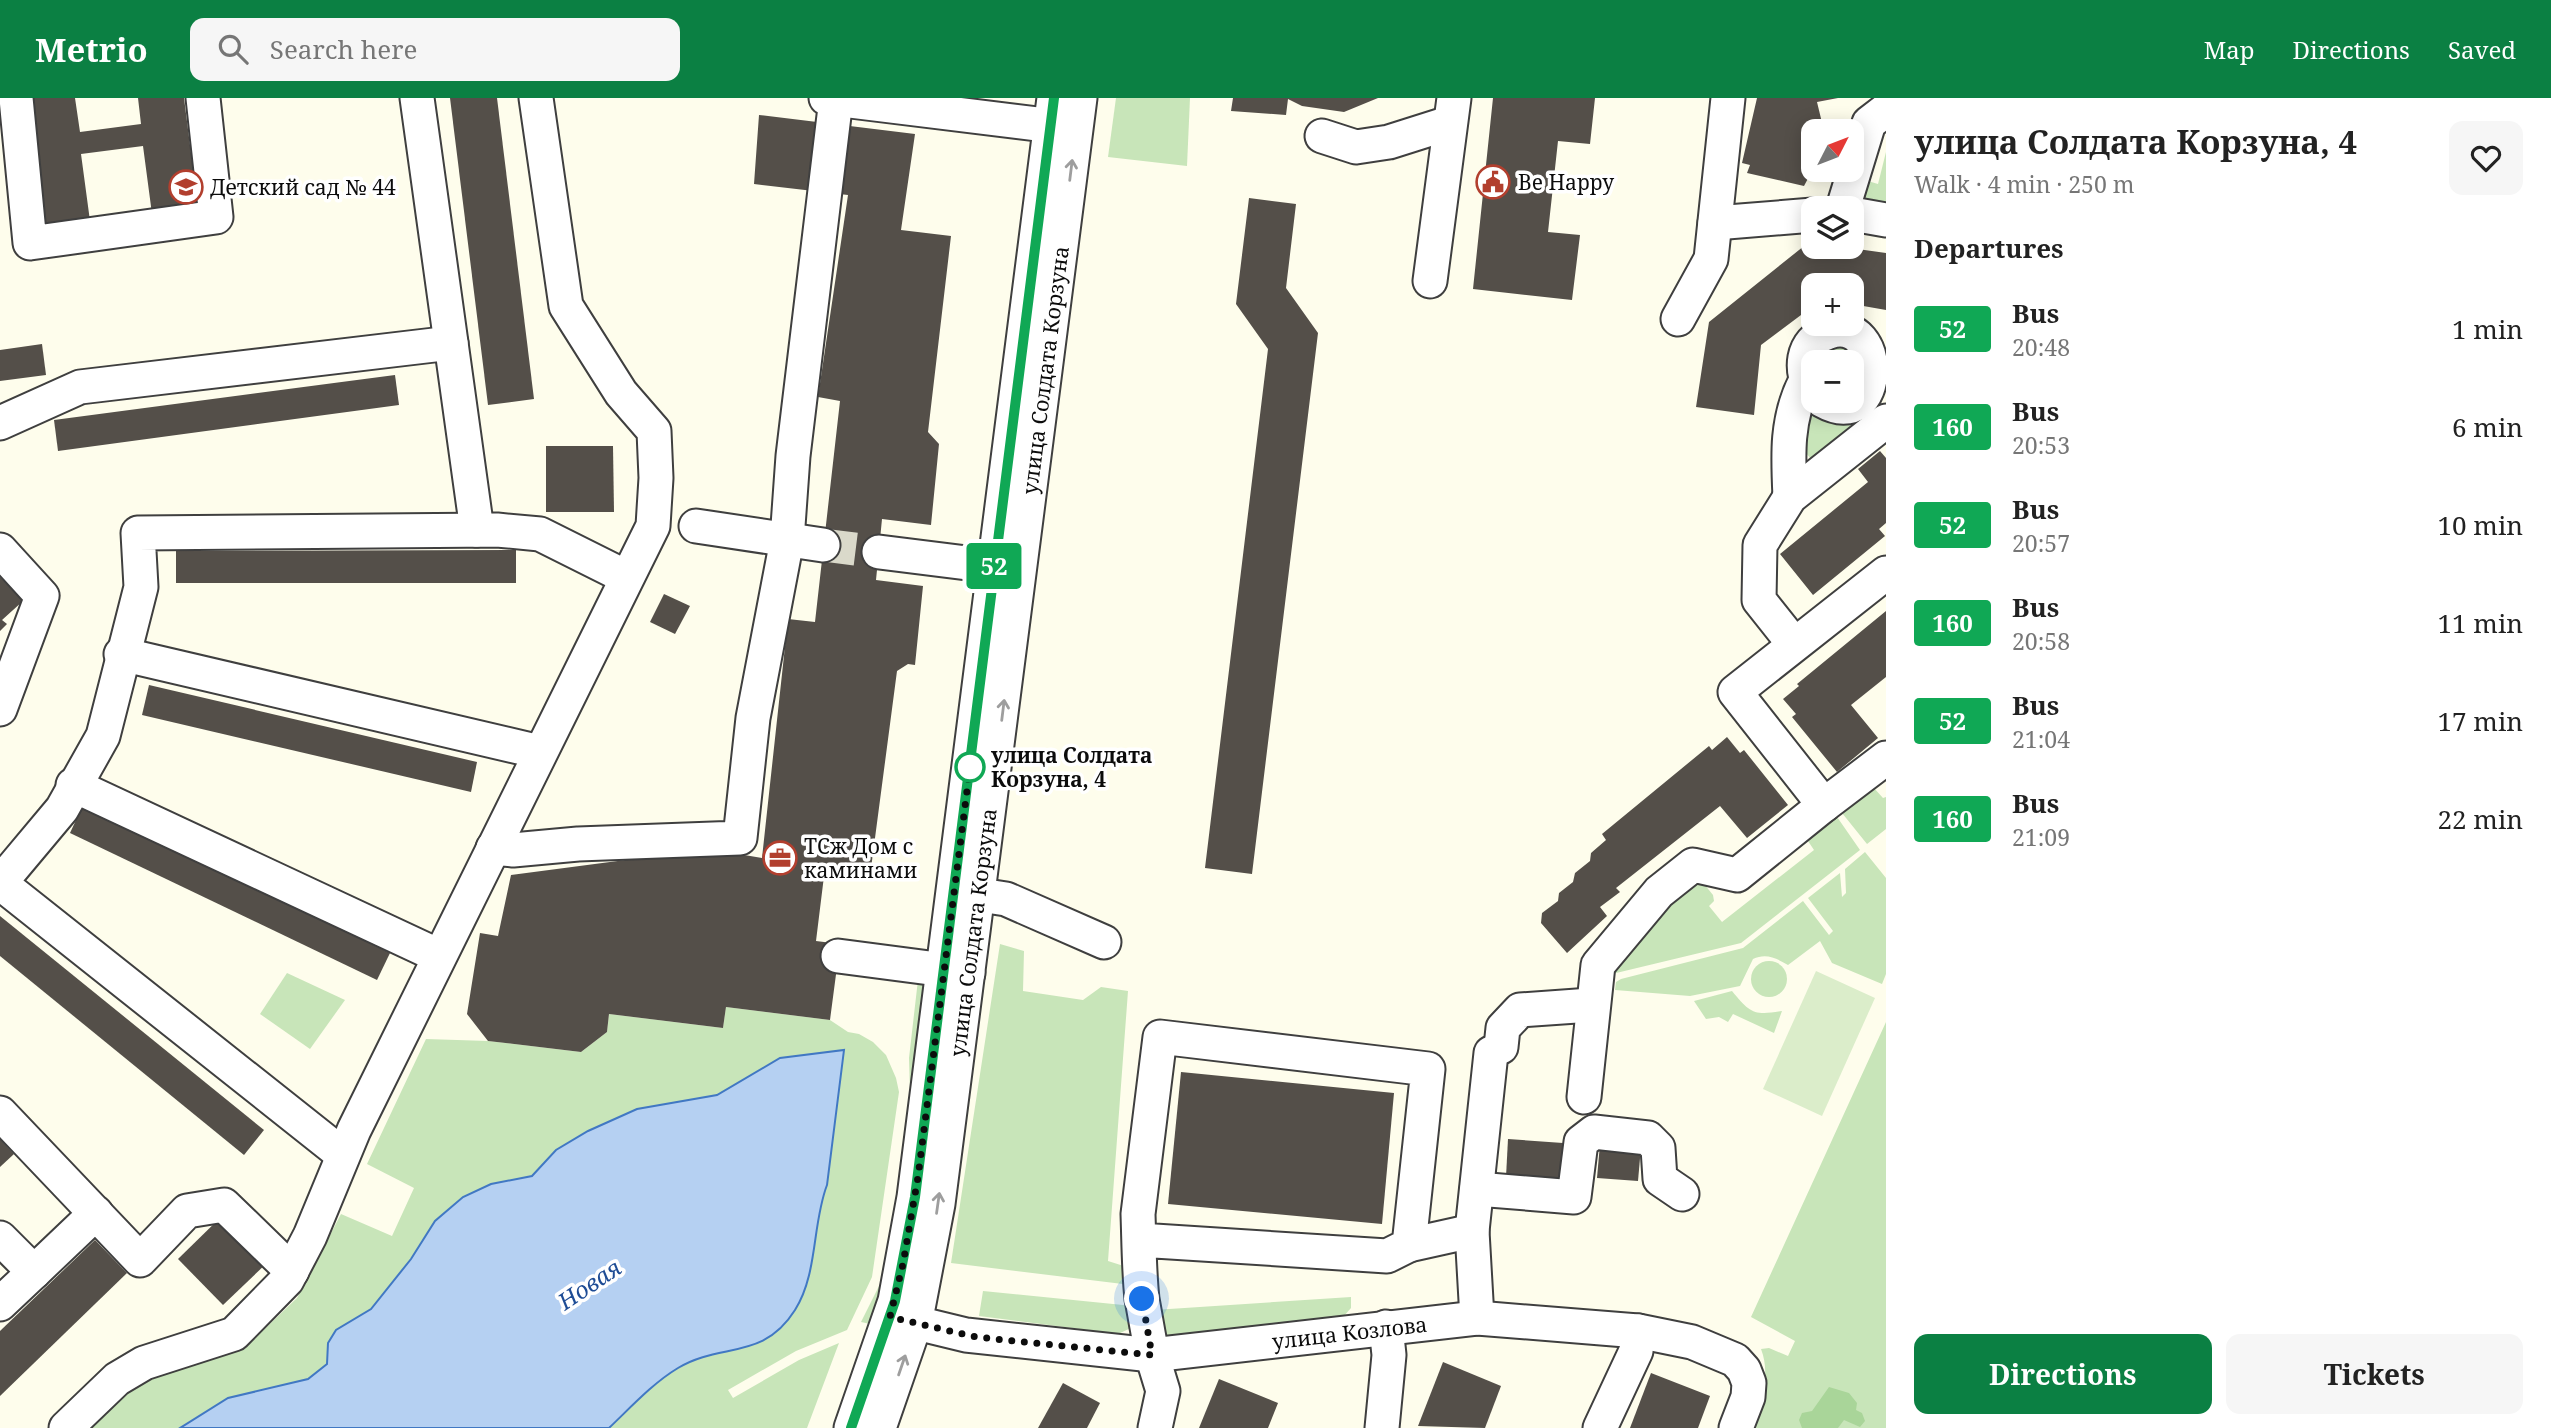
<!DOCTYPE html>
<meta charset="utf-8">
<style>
body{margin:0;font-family:"Noto Serif",serif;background:#f6f6f6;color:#222;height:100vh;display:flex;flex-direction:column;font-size:26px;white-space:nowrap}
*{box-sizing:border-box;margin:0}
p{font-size:23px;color:#767676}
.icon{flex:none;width:38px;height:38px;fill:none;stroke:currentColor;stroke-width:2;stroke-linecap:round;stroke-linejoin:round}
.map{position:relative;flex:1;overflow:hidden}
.details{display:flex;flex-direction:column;background:#fff;width:665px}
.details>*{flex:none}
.badge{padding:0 14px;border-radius:5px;font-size:24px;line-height:46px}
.needle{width:46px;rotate:48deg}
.fabs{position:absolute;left:1801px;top:21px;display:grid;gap:14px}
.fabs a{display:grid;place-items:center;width:63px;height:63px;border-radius:14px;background:#fff;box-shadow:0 4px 18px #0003;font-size:35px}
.you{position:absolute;width:35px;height:35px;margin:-18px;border:5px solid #fff;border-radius:50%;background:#1a73e8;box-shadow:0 0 0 10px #1a73e833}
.map>.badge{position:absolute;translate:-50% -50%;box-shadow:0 0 0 4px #fff}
h2{padding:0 28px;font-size:26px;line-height:63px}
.round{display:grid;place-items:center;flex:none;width:74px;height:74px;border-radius:14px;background:#f6f6f6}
.head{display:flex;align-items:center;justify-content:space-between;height:119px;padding:0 28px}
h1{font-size:33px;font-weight:700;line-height:52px}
.button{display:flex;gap:14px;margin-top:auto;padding:14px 28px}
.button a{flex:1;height:80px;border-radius:14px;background:#0b8043;color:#fff;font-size:28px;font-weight:700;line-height:80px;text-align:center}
.button a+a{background:#f6f6f6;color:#222}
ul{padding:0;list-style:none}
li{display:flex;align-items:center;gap:21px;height:98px;padding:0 28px}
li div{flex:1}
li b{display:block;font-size:26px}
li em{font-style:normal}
li .badge{min-width:77px;font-weight:700;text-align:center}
header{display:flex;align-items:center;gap:42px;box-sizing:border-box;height:98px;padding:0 35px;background:#0b8043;color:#fff}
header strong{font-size:33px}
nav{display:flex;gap:38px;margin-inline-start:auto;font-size:24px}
.search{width:490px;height:63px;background:#f6f6f6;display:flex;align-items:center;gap:18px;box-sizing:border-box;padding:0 24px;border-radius:14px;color:#767676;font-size:26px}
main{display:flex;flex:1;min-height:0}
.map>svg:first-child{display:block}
.green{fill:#c8e5b9}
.forest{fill:#a9d599}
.pitch{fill:#dbedca}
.water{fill:#b5d0f2;stroke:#4178c3;stroke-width:2}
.building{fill:#544f49}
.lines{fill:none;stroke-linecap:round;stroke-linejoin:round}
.minor-tunnel{stroke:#dad9ca;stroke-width:33;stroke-dasharray:33 17;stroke-linecap:butt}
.minor-casing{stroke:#3f3f3f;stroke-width:37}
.minor{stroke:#fff;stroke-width:33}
.oneway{stroke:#9e9e9e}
.line-casing{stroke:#fff;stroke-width:16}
.line{stroke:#10a855;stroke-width:10}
.walk{stroke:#0c0c0c;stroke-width:7;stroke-dasharray:0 12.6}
.stop-dot{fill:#fff;stroke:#10a855;stroke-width:3.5}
.labels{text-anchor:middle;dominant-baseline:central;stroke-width:7;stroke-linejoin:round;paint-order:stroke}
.poi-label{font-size:21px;fill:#0c0c0c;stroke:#fff;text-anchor:start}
.street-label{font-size:21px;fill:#0c0c0c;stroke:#fff}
.stop-label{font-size:21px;font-weight:bold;fill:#0c0c0c;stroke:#fff;text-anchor:start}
.water-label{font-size:23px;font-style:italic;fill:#1e4c95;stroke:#fff}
</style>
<header>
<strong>Metrio</strong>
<div class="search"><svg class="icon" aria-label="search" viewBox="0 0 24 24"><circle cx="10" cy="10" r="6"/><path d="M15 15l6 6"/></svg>Search here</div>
<nav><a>Map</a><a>Directions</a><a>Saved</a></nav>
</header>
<main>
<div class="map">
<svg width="1886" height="1330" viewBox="0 0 1886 1330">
<rect width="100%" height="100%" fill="#fefdec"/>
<g class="green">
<path d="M1116 0H1190L1187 68 1108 59Z"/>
<path d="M1886 54V112L1859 105 1861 81 1878 86Z"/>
<path d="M1838 245 1862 256 1852 290V264H1818L1822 255Z"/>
<path d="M1811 315 1833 324 1866 317 1822 358 1810 360 1803 351 1805 317Z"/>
<path d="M1873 689 1883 700 1886 699V731L1867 746 1838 710Z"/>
<path d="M1835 716 1860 752 1741 845 1612 876 1647 818 1700 781 1713 797 1714 803 1709 808 1722 824 1814 752 1806 740Z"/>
<path d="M1865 754 1886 780V876L1882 886 1832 865 1820 843 1788 867C1776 860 1766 855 1753 861L1740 888 1690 898 1615 892 1616 884 1621 881 1743 850 1803 803 1829 837 1833 833 1808 800 1840 775 1842 799 1846 795 1845 771Z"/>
<path d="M1000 846 1024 853 1023 893 1083 902 1101 889 1128 893 1108 1163 1130 1170 1131 1187 951 1165Z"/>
<circle cx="1769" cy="881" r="18"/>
<path d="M919 873 931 874 880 1228 861 1224 882 1182 903 1064 910 994 909 960Z"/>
<path d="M287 875 345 902 310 951 260 916Z"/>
<path d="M1732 893C1750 915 1754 918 1782 913L1774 935 1733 916 1728 924 1719 919 1706 921 1694 903Z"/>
<path d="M726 909 830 922 848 934 859 936 873 944 886 957 896 980 899 994 872 1179 847 1232 796 1253 728 1292 733 1300 799 1262 839 1245 807 1330H609C631 1309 653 1285 678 1270 721 1244 763 1263 795 1212 817 1175 812 1126 827 1087L844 952 780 960 717 997 637 1011 588 1033 556 1052 532 1078 422 1142 411 1161 371 1211 328 1245 327 1266 308 1281 228 1300 180 1330H78L107 1302 150 1281 252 1243 297 1200 341 1116 392 1138 414 1090 367 1066 426 941 488 943 581 954 607 934 609 916 723 930Z"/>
<path d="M1886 924V1330H1749C1759 1303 1772 1280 1761 1251L1769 1250 1788 1258 1795 1243 1751 1219Z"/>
<path d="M983 1193 1133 1208V1229L1118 1236 979 1218Z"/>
<path d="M1351 1199V1210L1343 1219 1160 1244 1154 1212Z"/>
</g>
<path class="forest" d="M1829 1289 1849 1295 1857 1305 1856 1312 1862 1315 1865 1323 1860 1329 1844 1322 1838 1330H1802L1799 1322 1802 1315 1812 1313Z"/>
<path class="pitch" d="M1816 873 1875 900 1822 1018 1763 991Z"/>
<path class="water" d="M844 952 827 1087C812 1126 818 1176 795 1212 763 1263 721 1244 678 1270 653 1285 631 1309 609 1330H180L228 1300 308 1281 327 1266 328 1245 336 1232 371 1211 411 1161 435 1123 463 1099 491 1086 532 1078 556 1052 588 1033 637 1011 717 997 780 960Z"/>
<g class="building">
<path d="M27 0H75L80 34 141 26 138 0H184L198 110 152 116 143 48 81 56 90 123 43 129Z"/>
<path d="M450 0H497L534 301 488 307Z"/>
<path d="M1233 0H1378L1344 14 1302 8 1288 1 1286 17 1231 13Z"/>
<path d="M1493 0H1595L1590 46 1558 43 1548 134 1580 137 1572 202 1473 191Z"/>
<path d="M1757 0H1838L1817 4 1824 33H1813V71L1804 88 1747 75 1750 67 1742 65Z"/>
<path d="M759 17 915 36 901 132 951 138 928 334 939 346 931 427 882 421 876 482 923 488 915 567 908 566 897 573 870 778 825 770 816 843 840 846 830 922 726 909 723 930 609 916 607 934 581 954 488 943 467 916 480 835 498 838 511 777 709 751 762 760 788 521 815 524 840 303 818 299 848 97 754 86Z"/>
<path d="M1249 100 1296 106 1286 190 1318 235 1252 776 1205 770 1268 251 1236 206Z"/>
<path d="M1809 144 1813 145V149H1843L1886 155V212L1852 206V187H1813V208L1761 247 1754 317 1696 309 1709 224Z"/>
<path d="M42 246 46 277 0 283V252Z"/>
<path d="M395 277 399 307 58 353 54 322Z"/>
<path d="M546 348H613L614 414H546Z"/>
<path d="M1880 353 1886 360V425L1879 431 1885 438 1813 497 1780 456 1868 384 1858 371Z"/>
<path d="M516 452V485H176V453Z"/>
<path d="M0 479 23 503 2 522 7 526 0 533Z"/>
<path d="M664 496 690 508 675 536 650 524Z"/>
<path d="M1886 513V579L1851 607 1878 640 1837 674 1792 619 1796 616 1783 601 1799 588 1797 586Z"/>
<path d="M149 587 477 664 471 694 142 617Z"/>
<path d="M1727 639 1740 655 1744 652 1788 707 1747 740 1720 708 1616 790 1620 794 1600 809 1607 818 1567 855 1541 825 1542 815 1558 803 1559 795 1573 784 1575 775 1590 763 1591 755 1606 742 1602 736 1709 648 1712 652Z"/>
<path d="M83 707 390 855 377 882 70 735Z"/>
<path d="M0 818 264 1032 244 1057 0 858Z"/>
<path d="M1181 974 1394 995 1382 1126 1168 1106Z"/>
<path d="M0 1041 14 1056 0 1069Z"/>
<path d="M1508 1041 1563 1045 1561 1083 1506 1079Z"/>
<path d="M1600 1046 1641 1049 1638 1083 1597 1080Z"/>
<path d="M225 1115 270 1162 223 1207 178 1161Z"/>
<path d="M95 1142 127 1175 0 1298V1233Z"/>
<path d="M1443 1264 1501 1288 1485 1330 1418 1328Z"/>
<path d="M1651 1275 1710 1298 1698 1330H1630Z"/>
<path d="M1219 1281 1278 1305 1268 1330H1199Z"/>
<path d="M1063 1285 1100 1305 1087 1330H1038Z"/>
</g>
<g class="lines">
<path class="minor-tunnel" d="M823 447 879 454"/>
<defs>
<g id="minor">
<path d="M16 0 30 145 216 119 203 0"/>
<path d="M417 0 477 432"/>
<path d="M826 0 1070 30"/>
<path d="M1322 38 1356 49 1389 44 1449 25"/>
<path d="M1843 110 1869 25 1886 12"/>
<path d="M1852 116 1886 122"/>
<path d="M1715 125 1813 117"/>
<path d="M1430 183 1454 0"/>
<path d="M1678 221 1711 161 1728 0"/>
<path d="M1813 295C1799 275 1800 242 1829 234 1886 215 1885 338 1823 303"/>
<path d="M0 325 80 289 451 245"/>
<path d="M1790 399C1788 358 1786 321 1805 284"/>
<path d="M696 428 823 447"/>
<path d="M0 452 42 498 0 611"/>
<path d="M879 454 1015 471"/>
<path d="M1886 475 1735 594 1824 707 1886 660"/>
<path d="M1794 546 1759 502 1760 447 1790 399 1886 323"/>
<path d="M121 556 540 654"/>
<path d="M73 687 439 858"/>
<path d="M493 750 513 752 578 746 740 740 753 620 787 442 793 358 836 1"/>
<path d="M980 797 1006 801 1104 844"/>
<path d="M838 858 968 875"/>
<path d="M1501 949 1503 930 1520 912 1591 907"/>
<path d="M1584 999 1598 867 1659 794 1693 767 1737 777 1824 707"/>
<path d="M0 1015 140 1162 187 1113 224 1107 292 1173"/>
<path d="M343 1057 0 785 62 711 103 638 141 489 138 435 497 432 540 436 626 479"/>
<path d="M1477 1091 1574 1099 1581 1044 1594 1034 1648 1040 1658 1050 1660 1081 1682 1096"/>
<path d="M0 1140 34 1174 0 1206"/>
<path d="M1139 1142 1387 1158 1409 1147 1428 971 1160 939 1138 1116C1139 1144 1139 1173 1142 1201L1152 1257 1163 1293 1155 1330"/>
<path d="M1409 1147 1472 1133"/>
<path d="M34 1174 96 1115"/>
<path id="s1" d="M896 1220 966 1237 1152 1257 1477 1220 1638 1233 1692 1244 1735 1262 1744 1272 1749 1285 1748 1299 1736 1330"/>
<path d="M1477 1220 1472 1133 1491 955"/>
<path d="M66 1330 117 1281 144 1265 234 1236 287 1182 310 1138 354 1032 653 428 656 380 654 333 621 295 566 208 536 0"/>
<path d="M851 1330 895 1203 914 1099 1054 0"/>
<path id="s2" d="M879 1330 915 1226 938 1106 1080 0"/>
<path d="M1382 1330 1389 1257 1386 1229"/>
<path d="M1600 1330 1636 1253 1638 1233"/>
</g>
</defs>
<use href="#minor" class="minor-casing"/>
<use href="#minor" class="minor"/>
</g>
<defs><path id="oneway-shaft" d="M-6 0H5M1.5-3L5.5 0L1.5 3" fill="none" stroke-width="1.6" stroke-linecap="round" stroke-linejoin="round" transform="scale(1.75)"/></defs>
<g class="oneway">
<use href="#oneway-shaft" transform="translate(1071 72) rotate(-83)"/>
<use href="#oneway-shaft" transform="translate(1003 612) rotate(-83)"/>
<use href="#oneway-shaft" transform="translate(938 1105) rotate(-82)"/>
<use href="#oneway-shaft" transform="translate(902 1267) rotate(-71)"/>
</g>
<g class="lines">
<defs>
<path id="line" d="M851 1330 895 1203 915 1099 1054 0"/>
</defs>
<use href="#line" class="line-casing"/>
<use href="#line" class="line"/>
<path class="walk" d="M970 669 918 1079 903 1166 890 1219 976 1239 1152 1257 1142 1201"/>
</g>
<defs>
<symbol id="civic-ring" viewBox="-11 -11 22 22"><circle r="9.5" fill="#fff" stroke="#b23f2e" stroke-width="1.5"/><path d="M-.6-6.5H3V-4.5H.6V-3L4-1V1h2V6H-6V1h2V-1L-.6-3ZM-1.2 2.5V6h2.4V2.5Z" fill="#b23f2e"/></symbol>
<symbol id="school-ring" viewBox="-11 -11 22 22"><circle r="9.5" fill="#fff" stroke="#b23f2e" stroke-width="1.5"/><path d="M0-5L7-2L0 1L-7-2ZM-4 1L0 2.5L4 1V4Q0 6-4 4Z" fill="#b23f2e"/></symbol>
<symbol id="office-ring" viewBox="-11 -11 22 22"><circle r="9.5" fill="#fff" stroke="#b23f2e" stroke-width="1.5"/><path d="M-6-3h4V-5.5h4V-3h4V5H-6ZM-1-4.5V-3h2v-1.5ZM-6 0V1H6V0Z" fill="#b23f2e"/></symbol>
</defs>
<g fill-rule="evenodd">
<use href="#civic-ring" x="1474" y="65" width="38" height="38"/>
<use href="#school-ring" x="167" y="70" width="38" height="38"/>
<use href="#office-ring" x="761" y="741" width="38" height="38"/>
</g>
<circle class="stop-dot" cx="970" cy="669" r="14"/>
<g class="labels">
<g class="poi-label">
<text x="1518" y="84">Be Happy</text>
<text x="210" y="89">Детский сад № 44</text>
<text x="804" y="748">ТСж Дом с<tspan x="804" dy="24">каминами</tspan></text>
</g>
<g class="street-label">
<text stroke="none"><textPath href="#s2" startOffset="1073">улица Солдата Корзуна</textPath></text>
<text stroke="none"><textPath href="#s2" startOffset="506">улица Солдата Корзуна</textPath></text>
<text stroke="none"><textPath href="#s1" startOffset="458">улица Козлова</textPath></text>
</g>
<g class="stop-label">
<text x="991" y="657">улица Солдата<tspan x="991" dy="24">Корзуна, 4</tspan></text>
</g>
<g class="water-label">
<text transform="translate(589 1186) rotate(-34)">Новая</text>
</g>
</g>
</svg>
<div class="fabs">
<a><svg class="needle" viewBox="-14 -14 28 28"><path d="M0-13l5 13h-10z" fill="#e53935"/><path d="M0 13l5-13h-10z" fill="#767676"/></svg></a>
<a><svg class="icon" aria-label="layers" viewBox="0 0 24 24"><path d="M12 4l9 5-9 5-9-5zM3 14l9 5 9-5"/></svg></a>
<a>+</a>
<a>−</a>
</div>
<div class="you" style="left:1142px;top:1201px"></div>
<b class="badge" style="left:994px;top:468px;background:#10a855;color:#fff">52</b>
</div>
<section class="details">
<div class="head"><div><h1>улица Солдата Корзуна, 4</h1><p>Walk · 4 min · 250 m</p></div><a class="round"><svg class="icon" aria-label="heart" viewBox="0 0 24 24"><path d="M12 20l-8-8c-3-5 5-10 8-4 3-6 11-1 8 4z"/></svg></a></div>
<h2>Departures</h2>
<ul>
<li><span class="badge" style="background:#10a855;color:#fff">52</span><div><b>Bus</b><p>20:48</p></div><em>1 min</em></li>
<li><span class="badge" style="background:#10a855;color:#fff">160</span><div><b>Bus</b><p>20:53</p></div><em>6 min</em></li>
<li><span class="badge" style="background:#10a855;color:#fff">52</span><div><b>Bus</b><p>20:57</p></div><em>10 min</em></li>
<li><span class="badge" style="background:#10a855;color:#fff">160</span><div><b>Bus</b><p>20:58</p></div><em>11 min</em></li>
<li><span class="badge" style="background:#10a855;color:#fff">52</span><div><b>Bus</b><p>21:04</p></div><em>17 min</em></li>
<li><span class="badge" style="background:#10a855;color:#fff">160</span><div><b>Bus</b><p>21:09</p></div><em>22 min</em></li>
</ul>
<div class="button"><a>Directions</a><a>Tickets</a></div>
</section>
</main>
